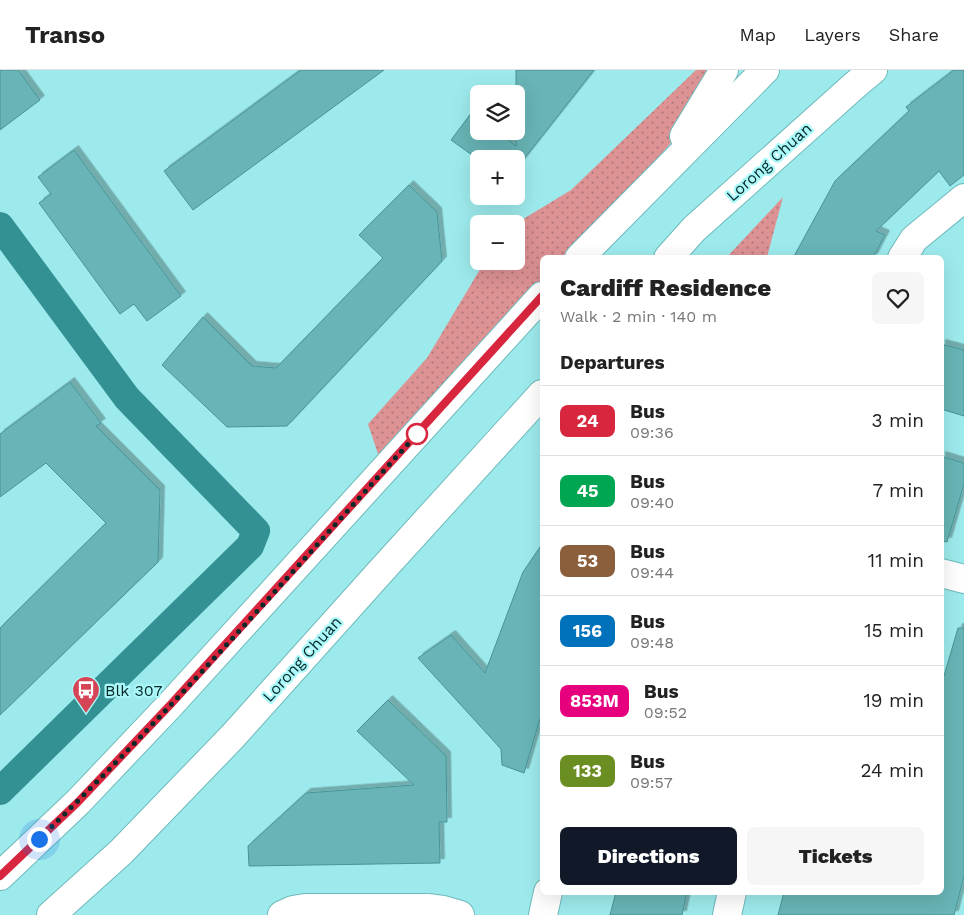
<!DOCTYPE html>
<meta charset="utf-8">
<style>
body{margin:0;font-family:"Work Sans",sans-serif;background:#f6f6f6;color:#222;height:100vh;display:flex;flex-direction:column;font-size:19px;white-space:nowrap}
*{box-sizing:border-box;margin:0}
p{font-size:16px;color:#767676}
.icon{flex:none;width:28px;height:28px;fill:none;stroke:currentColor;stroke-width:2;stroke-linecap:round;stroke-linejoin:round}
.map{position:relative;flex:1;overflow:hidden}
.sheet{position:absolute;left:540px;top:185px;width:404px;height:640px;display:flex;flex-direction:column;background:#fff;border-radius:8px;box-shadow:0 5px 20px #0002}
.sheet>*{flex:none}
.badge{padding:0 10px;border-radius:8px;font-size:18px;line-height:32px}
.tools{position:absolute;left:470px;top:15px;display:grid;gap:10px}
.tools a{display:grid;place-items:center;width:55px;height:55px;border-radius:8px;background:#fff;box-shadow:0 5px 20px #0002;font-size:25px}
.you{position:absolute;width:25px;height:25px;margin:-12px;border:4px solid #fff;border-radius:50%;background:#1a73e8;box-shadow:0 0 0 8px #1a73e833}
.map>.badge{position:absolute;translate:-50% -50%;box-shadow:0 0 0 2px #fff}
h2{padding:0 20px;font-size:19px;line-height:45px}
.round{display:grid;place-items:center;flex:none;width:52px;height:52px;border-radius:8px;background:#f6f6f6}
.overview{display:flex;align-items:center;justify-content:space-between;height:85px;padding:0 20px}
h1{font-size:24px;font-weight:800;line-height:38px}
.primary-button{display:flex;gap:10px;margin-top:auto;padding:10px 20px}
.primary-button a{flex:1;height:58px;border-radius:8px;background:#111827;color:#fff;font-size:20px;font-weight:800;line-height:58px;text-align:center}
.primary-button a+a{background:#f6f6f6;color:#222}
ul{padding:0;list-style:none}
li{display:flex;align-items:center;gap:15px;height:70px;padding:0 20px;border-top:1px solid #e0e0e0}
li div{flex:1}
li b{display:block;font-size:19px}
li em{font-style:normal}
li .badge{min-width:55px;font-weight:700;text-align:center}
header{display:flex;align-items:center;gap:30px;box-sizing:border-box;height:70px;padding:0 25px;background:#fff;border-bottom:1px solid #e0e0e0}
header strong{font-size:24px}
nav{display:flex;gap:28px;margin-inline-start:auto;font-size:18px}
.map>svg:first-child{display:block}
.grass{fill:url(#grass-dots)}
.lines{fill:none;stroke-linecap:round;stroke-linejoin:round}
.canal{stroke:#339093;stroke-width:28}
.building{fill:#68b4b6;stroke:#479496;filter:url(#shadow)}
.minor-casing{stroke:#6ebabc;stroke-width:30}
.primary-casing{stroke:#6ebabc;stroke-width:30}
.minor{stroke:#fff;stroke-width:28}
.primary{stroke:#fff;stroke-width:28}
.line-casing{stroke:#fff;stroke-width:11}
.line{stroke:#d7263d;stroke-width:8}
.walk{stroke:#07292a;stroke-width:5;stroke-dasharray:0 9}
.stop-dot{fill:#fff;stroke:#d7263d;stroke-width:2.5}
.labels{text-anchor:middle;dominant-baseline:central;stroke-width:4.5;stroke-linejoin:round;paint-order:stroke}
.street-label{font-size:16px;fill:#07292a;stroke:#aaf8f9}
.poi-label{font-size:16px;fill:#07292a;stroke:#aaf8f9;text-anchor:start}
</style>
<header>
<strong>Transo</strong>
<nav><a>Map</a><a>Layers</a><a>Share</a></nav>
</header>
<div class="map">
<svg width="964" height="845" viewBox="0 0 964 845">
<defs>
<pattern id="grass-dots" width="8" height="8" patternUnits="userSpaceOnUse" patternTransform="scale(1.25)"><rect width="8" height="8" fill="#dd9294"/><path d="M2 2h.1M6 6h.1" fill="none" stroke="#b17779" stroke-width="1.8" stroke-linecap="round"/></pattern>
<filter id="shadow"><feDropShadow dx="4.5" dy="-4.5" stdDeviation="0" flood-color="#0004"/></filter>
</defs>
<rect width="100%" height="100%" fill="#9deaec"/>
<g class="grass">
<path d="M696 0H736L569 187 542 188V217L381 393 368 354 427 288 485 191H516L515 154 571 120Z"/>
<path d="M783 127 767 187H727Z"/>
</g>
<g class="lines">
<path class="canal" d="M0 156 127 328 256 461 250 476 0 721"/>
</g>
<g class="building">
<path d="M0 0H18L40 30 0 60Z"/>
<path d="M301 0H384L193 140 164 101Z"/>
<path d="M516 0H594L516 99V86L479 90 451 70 472 42 479 48V61H496L516 76Z"/>
<path d="M954 0H964V105L950 116 939 101 876 161 885 165 873 188H793L835 111 909 41 906 37Z"/>
<path d="M74 80 181 226 147 251 134 234 120 244 39 133 51 124 38 107Z"/>
<path d="M409 115 437 142 442 191 287 356 227 357 162 295 203 247 252 296 276 298 383 188 359 165Z"/>
<path d="M941 274 964 280V346L941 339Z"/>
<path d="M70 312 101 353 96 356 160 420 158 492 0 645V558L106 453 46 393 0 427V364Z"/>
<path d="M941 386 964 393V414L947 472 941 471Z"/>
<path d="M542 474V642L524 703 502 695 501 679 418 588 451 565 485 603 523 502Z"/>
<path d="M958 558H964V806L954 845H778L784 822H941V616Z"/>
<path d="M388 630 446 686 447 752H439L440 793 249 796 248 776 306 723 414 715 357 661Z"/>
<path d="M616 822H687L682 845H610Z"/>
</g>
<g class="lines">
<defs>
<g id="minor">
<path d="M902 188 914 169 964 128"/>
<path d="M941 503 964 509"/>
<path d="M282 845 293 840 305 838H427L443 840 460 845"/>
<path d="M543 845 548 822"/>
<path d="M727 845 732 822"/>
</g>
<g id="primary">
<path d="M684 66 724 0"/>
<path d="M579 188 765 0"/>
<path d="M668 188 694 159 855 15 873 0"/>
<path d="M0 806 78 732 171 634 542 226"/>
<path d="M51 845 121 782 233 666 381 501 542 324"/>
</g>
</defs>
<use href="#minor" class="minor-casing"/>
<use href="#primary" class="primary-casing"/>
<use href="#minor" class="minor"/>
<use href="#primary" class="primary"/>
</g>
<g class="lines">
<defs>
<path id="line" d="M0 806 78 732 171 634 542 226"/>
</defs>
<use href="#line" class="line-casing"/>
<use href="#line" class="line"/>
<path class="walk" d="M39 769C172 641 293 500 418 363L417 364"/>
</g>
<defs>
<symbol id="bus-pin" viewBox="-11 -11 22 30"><path d="M0 17L-7.5 6A9.5 9.5 0 1 1 7.5 6Z" fill="#d54556" stroke="#aaf8f9"/><path d="M-5-6H5V4H4V6H2V4H-2V6H-4V4H-5ZM-3.5-4V0h7V-4ZM-3.5 1.2v1.5H-2V1.2ZM2 1.2v1.5H3.5V1.2Z" fill="#fff"/></symbol>
</defs>
<g fill-rule="evenodd">
<use href="#bus-pin" x="70" y="604" width="32" height="43"/>
</g>
<circle class="stop-dot" cx="417" cy="364" r="10"/>
<g class="labels">
<g class="street-label">
<text transform="translate(769 92) rotate(-42)">Lorong Chuan</text>
<text transform="translate(302 589) rotate(-48)">Lorong Chuan</text>
</g>
<g class="poi-label">
<text x="105" y="620">Blk 307</text>
</g>
</g>
</svg>
<div class="tools">
<a><svg class="icon" aria-label="layers" viewBox="0 0 24 24"><path d="M12 4l9 5-9 5-9-5zM3 14l9 5 9-5"/></svg></a>
<a>+</a>
<a>−</a>
</div>
<div class="you" style="left:39px;top:769px"></div>
<section class="sheet">
<div class="overview"><div><h1>Cardiff Residence</h1><p>Walk · 2 min · 140 m</p></div><a class="round"><svg class="icon" aria-label="heart" viewBox="0 0 24 24"><path d="M12 20l-8-8c-3-5 5-10 8-4 3-6 11-1 8 4z"/></svg></a></div>
<h2>Departures</h2>
<ul>
<li><span class="badge" style="background:#d7263d;color:#fff">24</span><div><b>Bus</b><p>09:36</p></div><em>3 min</em></li>
<li><span class="badge" style="background:#00a651;color:#fff">45</span><div><b>Bus</b><p>09:40</p></div><em>7 min</em></li>
<li><span class="badge" style="background:#8b5e3c;color:#fff">53</span><div><b>Bus</b><p>09:44</p></div><em>11 min</em></li>
<li><span class="badge" style="background:#0072bc;color:#fff">156</span><div><b>Bus</b><p>09:48</p></div><em>15 min</em></li>
<li><span class="badge" style="background:#e6007e;color:#fff">853M</span><div><b>Bus</b><p>09:52</p></div><em>19 min</em></li>
<li><span class="badge" style="background:#6b8e23;color:#fff">133</span><div><b>Bus</b><p>09:57</p></div><em>24 min</em></li>
</ul>
<div class="primary-button"><a>Directions</a><a>Tickets</a></div>
</section>
</div>
